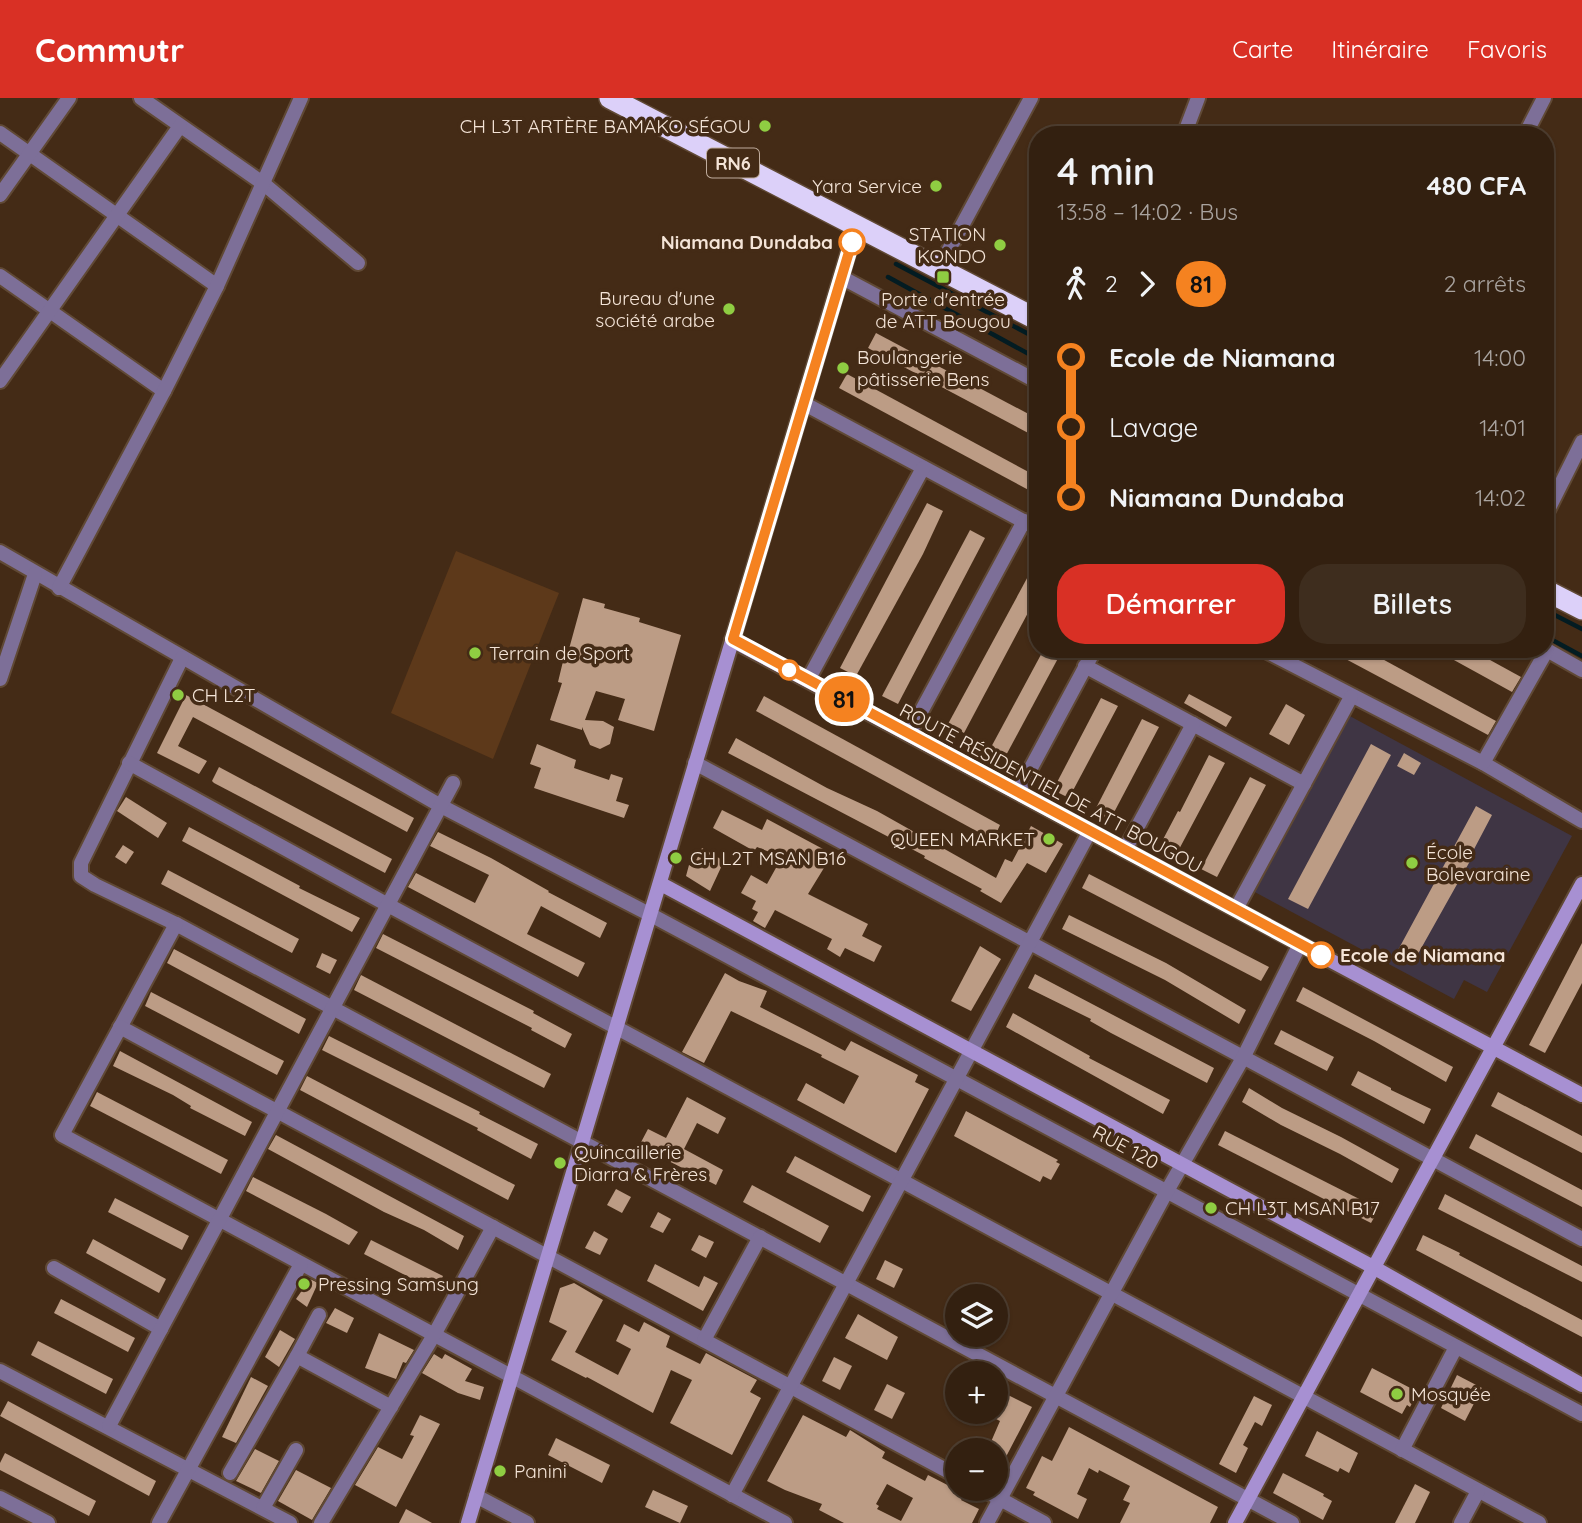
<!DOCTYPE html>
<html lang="fr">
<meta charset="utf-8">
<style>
body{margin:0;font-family:Quicksand,sans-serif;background:#3e2d1e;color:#f1f3f6;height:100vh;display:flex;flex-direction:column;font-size:26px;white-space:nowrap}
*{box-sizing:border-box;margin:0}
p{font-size:23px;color:#a9a39f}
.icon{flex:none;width:38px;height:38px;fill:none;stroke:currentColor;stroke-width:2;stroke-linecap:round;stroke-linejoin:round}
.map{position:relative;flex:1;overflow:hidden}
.drawer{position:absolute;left:1029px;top:28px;width:525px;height:532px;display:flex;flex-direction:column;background:#332010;border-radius:28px;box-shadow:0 2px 5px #0004,0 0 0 2px #4e3e30}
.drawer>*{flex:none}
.badge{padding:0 14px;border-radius:23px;font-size:24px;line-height:46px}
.fabs{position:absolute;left:945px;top:1186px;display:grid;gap:14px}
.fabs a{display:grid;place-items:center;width:63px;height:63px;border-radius:50%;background:#332010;box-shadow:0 2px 5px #0004,0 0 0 2px #4e3e30;font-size:35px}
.map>.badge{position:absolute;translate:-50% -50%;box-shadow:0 0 0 4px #fff}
.legs{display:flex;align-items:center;gap:10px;height:77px;padding:0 28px;font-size:23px}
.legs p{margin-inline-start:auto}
.head{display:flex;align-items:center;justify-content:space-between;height:119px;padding:0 28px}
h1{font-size:38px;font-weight:600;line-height:52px}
.cta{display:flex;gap:14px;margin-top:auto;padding:14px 28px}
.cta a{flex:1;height:80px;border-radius:28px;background:#d93025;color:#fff;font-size:28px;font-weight:600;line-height:80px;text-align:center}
.cta a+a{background:#3e2d1e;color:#f1f3f6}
ul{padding:0 28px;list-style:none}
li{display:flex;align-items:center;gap:24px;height:70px;font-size:26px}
li i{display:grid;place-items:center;width:10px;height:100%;margin:0 9px;background:currentColor}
li i::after{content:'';width:18px;height:18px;margin:-9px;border:5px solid;border-radius:50%;background:#332010}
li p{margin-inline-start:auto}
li:first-child i{background:linear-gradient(#0000 50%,currentColor 0)}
li:last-child i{background:linear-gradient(currentColor 50%,#0000 0)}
header{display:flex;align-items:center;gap:42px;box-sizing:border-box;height:98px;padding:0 35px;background:#d93025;color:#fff}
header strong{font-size:33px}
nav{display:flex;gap:38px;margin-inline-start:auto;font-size:24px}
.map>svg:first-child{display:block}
.commercial{fill:#3f3544}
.park{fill:#5d391a}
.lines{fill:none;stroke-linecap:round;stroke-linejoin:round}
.stream{stroke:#031c22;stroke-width:4.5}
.building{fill:#bc9c85;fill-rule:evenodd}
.street-casing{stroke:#604935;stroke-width:18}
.secondary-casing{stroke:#604935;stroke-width:18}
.highway-casing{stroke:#604935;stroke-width:24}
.street{stroke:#7d6f98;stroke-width:14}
.secondary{stroke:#a790d2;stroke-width:14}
.highway{stroke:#dcd0f9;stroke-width:21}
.line-1-casing{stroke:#fff;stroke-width:16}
.line-1{stroke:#f58220;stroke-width:10}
.poi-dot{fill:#8fcd42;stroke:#442b16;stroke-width:2.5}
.stop-1-dot{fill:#fff;stroke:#f58220;stroke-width:3.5}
.labels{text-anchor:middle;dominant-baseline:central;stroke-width:7;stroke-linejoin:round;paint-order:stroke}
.shield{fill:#442b16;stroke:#bfac9d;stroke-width:2}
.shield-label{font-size:18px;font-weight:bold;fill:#f4e4d7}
.poi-label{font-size:19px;fill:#f4e4d7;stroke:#442b16;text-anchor:start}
.stop-label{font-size:19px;font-weight:bold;fill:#f4e4d7;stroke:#442b16;text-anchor:end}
.street-label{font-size:19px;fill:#f4e4d7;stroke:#442b16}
</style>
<header>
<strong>Commutr</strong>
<nav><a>Carte</a><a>Itinéraire</a><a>Favoris</a></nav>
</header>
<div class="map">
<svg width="1582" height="1425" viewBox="0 0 1582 1425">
<rect width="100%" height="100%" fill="#442b16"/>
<path class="commercial" d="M1346 616 1572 738 1487 894 1464 882 1454 901 1251 792Z"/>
<path class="park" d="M456 453 559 495 493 661 391 615Z"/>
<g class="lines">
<g class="stream">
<path d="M896 166 1038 241"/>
<path d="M888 179 1038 261"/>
<path d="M1545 512 1582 531"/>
<path d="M1545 538 1582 558"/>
</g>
</g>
<g class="building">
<path d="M876 235 1038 321V327L1032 337 868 250Z"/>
<path d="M847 276 1038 379V397L839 290Z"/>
<path d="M927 405 943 413 923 456 856 578 840 570Z"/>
<path d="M970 432 985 440 898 606 882 598Z"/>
<path d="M1038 460V496L964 635 948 626Z"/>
<path d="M583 500 605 506 604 510 640 520 639 524 681 537 654 633 618 622 625 601 596 593 585 622 603 623 614 629 610 646 600 651 590 647 582 629V632L550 622 562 585 558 584 566 551H569Z"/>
<path d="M1044 551H1063L1004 661 989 653Z"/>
<path d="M1327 551H1364L1496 623 1488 637Z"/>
<path d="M1434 551H1470L1521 579 1512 594Z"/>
<path d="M1189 596 1232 619 1226 629 1184 605Z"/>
<path d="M186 597 414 720 407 734 193 619 178 648 207 663 199 676 157 655Z"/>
<path d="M764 598 1000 727 993 742 756 613Z"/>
<path d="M1101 600 1118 608 1069 700 1053 692Z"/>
<path d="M1286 606 1305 617 1289 647 1269 636Z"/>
<path d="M1142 621 1159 629 1110 722 1094 714Z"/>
<path d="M736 640 827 690 877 713 996 780 1005 761 1012 764 1031 728 1063 746 1046 775 1027 765 1001 805 980 793 982 791 924 760 925 758 728 655Z"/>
<path d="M537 646 576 662 574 670 609 682 611 676 623 680 616 703 629 707 624 720 534 690 541 670 530 666Z"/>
<path d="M1371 646 1391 657 1308 811 1288 801Z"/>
<path d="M1404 655 1421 665 1414 677 1397 668Z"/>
<path d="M1209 657 1225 665 1176 757 1159 749 1178 713 1180 714Z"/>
<path d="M219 669 392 761 385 775 214 685 212 683Z"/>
<path d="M1250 679 1266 687 1217 779 1201 771Z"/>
<path d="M126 699 167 725 158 740 117 713Z"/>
<path d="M1476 708 1492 717 1472 755 1474 756 1414 863 1397 854Z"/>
<path d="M722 712 762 732 767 721 823 751 818 759 827 765 808 796 868 826 862 838 882 848 874 864 845 850 840 859 827 851 832 841 775 812 765 830 753 823 758 814 752 811 756 803 741 795 751 777 767 786 782 759 757 749 754 753 713 730Z"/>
<path d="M189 729 300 788 299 790 360 820 352 834 182 743Z"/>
<path d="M438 734 491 760 549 793 548 794 607 825 600 840 541 808 527 836 585 865 578 879 408 789 416 775 475 805 489 777 430 748Z"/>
<path d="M123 747 134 754 126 766 115 759Z"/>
<path d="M702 750 724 763 710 793 686 778 689 767 693 769Z"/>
<path d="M168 772 299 841 292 855 161 786Z"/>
<path d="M1089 776 1269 869 1261 883 1082 790Z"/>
<path d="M1069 817 1166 865 1246 912 1239 926 1165 882 1062 831Z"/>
<path d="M383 836 534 913 533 915 572 936 565 950 531 932 532 930 376 850Z"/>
<path d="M1582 845V885L1545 955 1529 947Z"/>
<path d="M980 848 1001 861 971 913 951 903Z"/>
<path d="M174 851 306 921 299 936 167 865Z"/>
<path d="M322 855 337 862 330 876 316 869Z"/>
<path d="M725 875 739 883 767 893 760 909 805 932 845 953 851 943 918 977 915 984 929 991 896 1055 797 1002 806 985 844 1006 859 978 821 959 822 957 731 913 704 965 682 954Z"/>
<path d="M1035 876 1214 970 1207 985 1111 935 1090 923 1091 921 1028 890Z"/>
<path d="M361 877 551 976 544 990 354 892Z"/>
<path d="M1303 889 1453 969 1446 984 1374 943 1296 903Z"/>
<path d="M151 894 284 963 277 977 145 908Z"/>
<path d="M1013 915 1090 958 1089 960 1170 1002 1163 1016 1006 929Z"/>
<path d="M1281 932 1334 959 1327 973 1274 946Z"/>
<path d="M329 938 480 1014 479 1016 538 1046 531 1061 477 1032 478 1030 322 952Z"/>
<path d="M120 953 252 1024 245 1038 190 1010 191 1008 173 997 113 968Z"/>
<path d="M1358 973 1391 990V992L1431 1011 1424 1026 1351 987Z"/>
<path d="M307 978 515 1087 508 1102 300 992Z"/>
<path d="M1249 990 1282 1010 1341 1039 1399 1071 1392 1085 1340 1056 1281 1027 1242 1004Z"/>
<path d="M97 994 228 1062 221 1076 90 1008Z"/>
<path d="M1498 994 1582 1038V1055L1491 1008Z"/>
<path d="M687 999 726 1020 718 1036 697 1025 684 1051 723 1072 716 1087 639 1048 648 1031 666 1040Z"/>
<path d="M966 1013 1058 1062 1056 1064 1060 1066 1051 1082 1043 1078 1040 1084 954 1038Z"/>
<path d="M1225 1033 1379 1111 1371 1125 1218 1047Z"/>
<path d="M1476 1036 1582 1092V1109L1469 1050Z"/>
<path d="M276 1037 464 1138 458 1152 424 1132 384 1114 268 1051Z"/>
<path d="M795 1058 871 1098 863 1114 786 1074Z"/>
<path d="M253 1079 326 1116 358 1134 349 1147 284 1113 246 1093Z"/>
<path d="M752 1087 829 1128 820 1145 743 1104Z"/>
<path d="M616 1091 631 1099 622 1115 607 1107Z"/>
<path d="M1445 1096 1582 1168V1184L1438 1111Z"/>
<path d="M115 1100 189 1138 182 1152 108 1114Z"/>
<path d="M658 1114 671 1121 663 1135 650 1129Z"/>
<path d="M594 1133 608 1141 600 1157 585 1150Z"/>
<path d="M699 1137 714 1144 706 1160 691 1152Z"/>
<path d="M1423 1137 1460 1155 1459 1157 1582 1222V1239L1416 1152Z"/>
<path d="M93 1141 166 1181 159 1195 86 1155Z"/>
<path d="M371 1142 443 1178 436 1193 364 1156Z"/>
<path d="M885 1162 903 1171 894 1190 876 1181Z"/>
<path d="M655 1166 699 1189 704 1178 718 1185 703 1213 647 1183Z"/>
<path d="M310 1181 318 1185 307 1209 296 1201Z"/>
<path d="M574 1185 603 1202 575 1254 601 1268 618 1277 631 1251 616 1243 624 1226 639 1234 644 1224 670 1238 666 1249 700 1266 706 1255 757 1282 750 1294 761 1300 732 1357 670 1325 692 1282 671 1272 653 1315 587 1279 586 1280 551 1262 567 1233 549 1224 560 1190Z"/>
<path d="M61 1201 135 1240 128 1254 54 1215Z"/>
<path d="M335 1210 354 1220 347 1235 326 1225Z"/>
<path d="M858 1216 898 1239 887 1262 845 1240Z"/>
<path d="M280 1232 295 1241 279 1269 265 1259Z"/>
<path d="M379 1235 414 1252 406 1265 403 1264 396 1281 365 1270Z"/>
<path d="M38 1243 113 1281 106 1296 31 1257Z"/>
<path d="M434 1256 442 1261 445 1256 472 1271 465 1283 484 1289 480 1302 458 1295 422 1275Z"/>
<path d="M834 1259 852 1268 840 1292 822 1283Z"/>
<path d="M1372 1270 1418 1294 1410 1309 1407 1307 1402 1316 1360 1294Z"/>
<path d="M1457 1277 1482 1290 1465 1323 1441 1310Z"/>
<path d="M251 1279 268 1288 236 1345 222 1339Z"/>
<path d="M887 1286 905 1295 892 1321 874 1312Z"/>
<path d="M996 1291 1032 1309 996 1378V1353H987L1000 1323 996 1321Z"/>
<path d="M1254 1298 1272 1307 1262 1328 1255 1324 1243 1347 1248 1350 1236 1375 1219 1366Z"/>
<path d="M8 1303 156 1383 149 1398 0 1318Z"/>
<path d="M420 1317 440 1326 396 1409 355 1387 378 1349 402 1361 414 1338 410 1337Z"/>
<path d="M803 1317 846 1339 850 1332 885 1354 882 1360 925 1383 928 1377 965 1396 961 1402 979 1411 972 1425H844L819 1412 822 1406 785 1392 767 1383ZM887 1386 913 1400 901 1423 877 1411 879 1408 876 1406Z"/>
<path d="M1069 1329 1218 1409 1210 1425H1120L1130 1405 1123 1402 1130 1388 1099 1372 1098 1375 1089 1370 1077 1396 1087 1401 1078 1421 1033 1397 1035 1394 1026 1390 1042 1358 1052 1363Z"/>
<path d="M1317 1333 1358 1355 1349 1375 1340 1370 1338 1374 1305 1358Z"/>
<path d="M556 1340 610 1367 602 1385 548 1357Z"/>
<path d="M255 1351 279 1363 261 1395 236 1383Z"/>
<path d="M5 1355 96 1403 89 1418 0 1372V1365Z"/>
<path d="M296 1372 331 1390 312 1422 278 1403Z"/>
<path d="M1283 1375 1324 1396 1323 1398 1332 1403 1323 1422 1273 1395Z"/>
<path d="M1415 1386 1430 1394 1415 1425H1395Z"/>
<path d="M653 1392 688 1408 680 1425 645 1409Z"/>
<path d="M406 1411 432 1425H399Z"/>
</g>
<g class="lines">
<defs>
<g id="street">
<path d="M141 0 264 86 358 165"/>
<path d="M0 35 217 188"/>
<path d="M1184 37 1198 0"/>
<path d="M1525 37 1544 0"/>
<path d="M0 97 69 0"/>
<path d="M938 172 1031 0"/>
<path d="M0 178 164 293"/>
<path d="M841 179 1038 284"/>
<path d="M0 283 180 28"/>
<path d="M803 305 1038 431"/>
<path d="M1545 418 1582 344"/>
<path d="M0 454 441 708 651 817 1582 1316"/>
<path d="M59 490 164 293 217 188 301 0"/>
<path d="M1262 551 1483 665 1582 723"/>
<path d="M1545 551 1582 572"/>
<path d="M182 560 81 765V778L95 787 176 826 1292 1425"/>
<path d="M1085 568 1304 686"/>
<path d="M0 581 35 476"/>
<path d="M808 582 923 370"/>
<path d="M909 636 1024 423"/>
<path d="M129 665 388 807 1539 1425"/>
<path d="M695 665 1582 1141"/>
<path d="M1483 665 1547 552"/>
<path d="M1018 694 1095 551"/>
<path d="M1125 752 1193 626"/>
<path d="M1236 811 1351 599"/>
<path d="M176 826 62 1037 785 1425"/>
<path d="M120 929 957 1378"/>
<path d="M54 1170 161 1231"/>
<path d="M704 1242 760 1139"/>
<path d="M297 1258 319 1217"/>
<path d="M0 1273 290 1425"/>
<path d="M109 1328 453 685"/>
<path d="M1402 1352 1456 1249"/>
<path d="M230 1375 297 1258 391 1309"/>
<path d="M982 1391 1044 1425"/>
<path d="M732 1397 1090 733"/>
<path d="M476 1398 527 1425"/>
<path d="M0 1400 48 1425"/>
<path d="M263 1410 296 1352"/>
<path d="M159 1425 301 1166"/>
<path d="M321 1425 434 1237 493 1129"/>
<path d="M987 1425 1167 1093 1243 960 1300 846"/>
<path d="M1461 1425 1478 1393"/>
</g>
<g id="secondary">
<path d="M732 542 1582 997"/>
<path d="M661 786 1373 1169 1582 1287"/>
<path d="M468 1425 856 129"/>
<path d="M1235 1425 1582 786"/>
</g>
<g id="highway">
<path d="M610 0 1038 222"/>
<path d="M1545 492 1582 511"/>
</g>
</defs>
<use href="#street" class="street-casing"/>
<use href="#secondary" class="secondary-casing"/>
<use href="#highway" class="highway-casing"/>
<use href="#street" class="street"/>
<use href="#secondary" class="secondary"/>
<use href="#highway" class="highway"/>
</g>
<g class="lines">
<defs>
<path id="line-1" d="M852 144 733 541 1321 857"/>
</defs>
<use href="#line-1" class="line-1-casing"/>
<use href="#line-1" class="line-1"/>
</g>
<g class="poi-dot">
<circle cx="765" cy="28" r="7"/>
<circle cx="936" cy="88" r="7"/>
<circle cx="1000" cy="147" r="7"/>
<rect x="936" y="172" width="14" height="14" rx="3.5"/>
<circle cx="729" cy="211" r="7"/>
<circle cx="843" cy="270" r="7"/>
<circle cx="475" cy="555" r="7"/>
<circle cx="178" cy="597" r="7"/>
<circle cx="1049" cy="741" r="7"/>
<circle cx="676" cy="760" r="7"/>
<circle cx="1412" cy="765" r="7"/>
<circle cx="560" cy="1065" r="7"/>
<circle cx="1211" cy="1110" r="7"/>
<circle cx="304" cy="1186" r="7"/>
<circle cx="1397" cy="1296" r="7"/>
<circle cx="500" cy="1373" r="7"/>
</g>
<g class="stop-1-dot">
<circle cx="852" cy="144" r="12"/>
<circle cx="789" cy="572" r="9"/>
<circle cx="1321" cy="857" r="12"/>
</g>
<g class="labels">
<rect class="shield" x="707" y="50.5" width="52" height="29" rx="5"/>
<g class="shield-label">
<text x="733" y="65">RN6</text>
</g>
<g class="poi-label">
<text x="751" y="28" text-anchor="end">CH L3T ARTÈRE BAMAKO SÉGOU</text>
<text x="922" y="88" text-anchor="end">Yara Service</text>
<text x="986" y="136" text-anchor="end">STATION<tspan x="986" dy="22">KONDO</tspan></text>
<text x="715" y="200" text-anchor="end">Bureau d'une<tspan x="715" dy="22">société arabe</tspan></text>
<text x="943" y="201" text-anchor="middle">Porte d'entrée<tspan x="943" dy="22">de ATT Bougou</tspan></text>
<text x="857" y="259">Boulangerie<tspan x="857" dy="22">pâtisserie Bens</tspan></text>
<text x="489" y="555">Terrain de Sport</text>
<text x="192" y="597">CH L2T</text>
<text x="1035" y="741" text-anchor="end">QUEEN MARKET</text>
<text x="1426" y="754">École<tspan x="1426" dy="22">Bolevaraine</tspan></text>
<text x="690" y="760">CH L2T MSAN B16</text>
<text x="574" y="1054">Quincaillerie<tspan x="574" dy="22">Diarra &amp; Frères</tspan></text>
<text x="1225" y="1110">CH L3T MSAN B17</text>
<text x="318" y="1186">Pressing Samsung</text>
<text x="1411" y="1296">Mosquée</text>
<text x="514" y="1373">Panini</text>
</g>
<g class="stop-label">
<text x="833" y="144">Niamana Dundaba</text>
<text x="1340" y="857" text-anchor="start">Ecole de Niamana</text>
</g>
<g class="street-label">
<text transform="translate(1051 690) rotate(28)">ROUTE RÉSIDENTIEL DE ATT BOUGOU</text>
<text transform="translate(1126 1049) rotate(28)">RUE 120</text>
</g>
</g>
</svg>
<div class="fabs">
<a><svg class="icon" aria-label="layers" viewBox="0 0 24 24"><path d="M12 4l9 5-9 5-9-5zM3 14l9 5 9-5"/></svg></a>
<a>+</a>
<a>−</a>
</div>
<b class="badge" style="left:844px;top:601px;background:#f58220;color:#111">81</b>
<section class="drawer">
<div class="head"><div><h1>4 min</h1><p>13:58 – 14:02 · Bus</p></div><b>480 CFA</b></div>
<div class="legs"><svg class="icon" aria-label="walk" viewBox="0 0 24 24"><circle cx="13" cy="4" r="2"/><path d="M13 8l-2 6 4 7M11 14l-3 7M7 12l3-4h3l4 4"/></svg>2<svg class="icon" aria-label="forward" viewBox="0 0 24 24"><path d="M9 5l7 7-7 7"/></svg><b class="badge" style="background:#f58220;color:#111">81</b><p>2 arrêts</p></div>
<ul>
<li><i style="color:#f58220"></i><b>Ecole de Niamana</b><p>14:00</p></li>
<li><i style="color:#f58220"></i><span>Lavage</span><p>14:01</p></li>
<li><i style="color:#f58220"></i><b>Niamana Dundaba</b><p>14:02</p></li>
</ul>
<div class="cta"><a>Démarrer</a><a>Billets</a></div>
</section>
</div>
